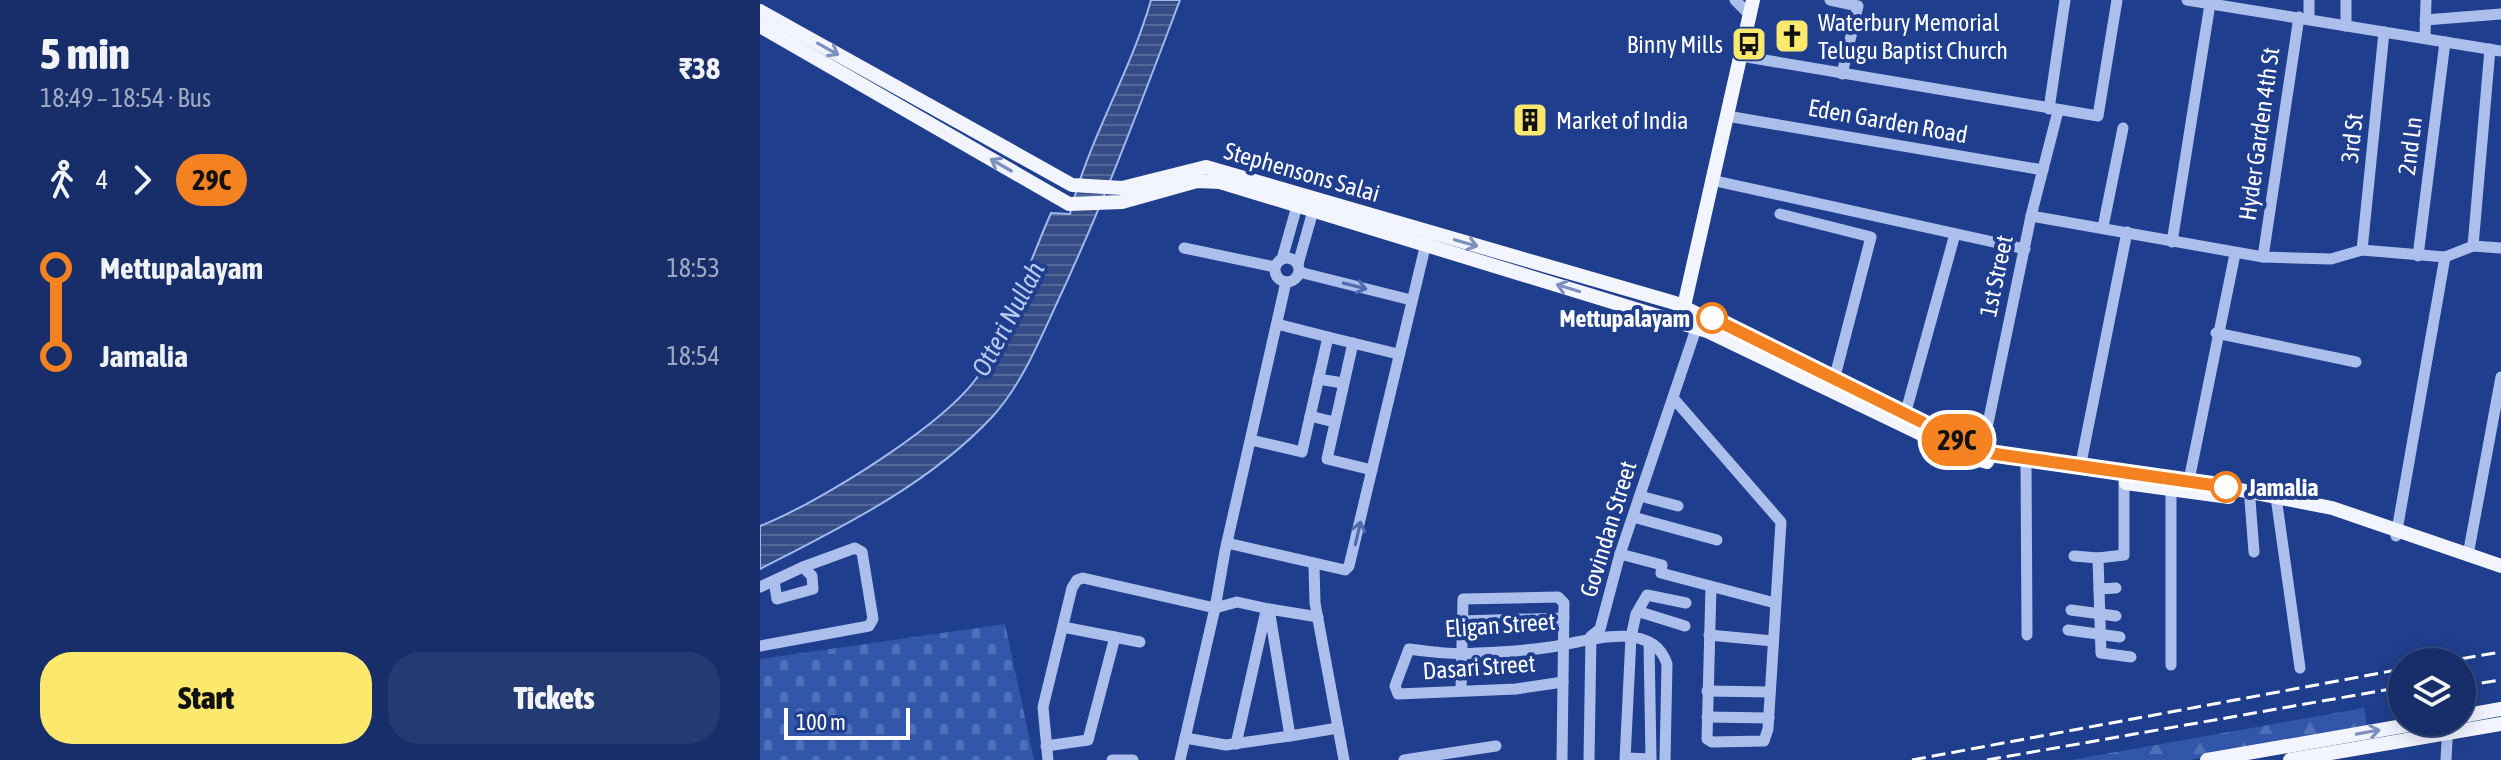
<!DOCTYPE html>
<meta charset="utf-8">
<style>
body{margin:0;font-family:"Asap Condensed",sans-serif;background:#243a72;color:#f1f3f6;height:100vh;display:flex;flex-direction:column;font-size:30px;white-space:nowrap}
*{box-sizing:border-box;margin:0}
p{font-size:26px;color:#9ea8c1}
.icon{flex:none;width:44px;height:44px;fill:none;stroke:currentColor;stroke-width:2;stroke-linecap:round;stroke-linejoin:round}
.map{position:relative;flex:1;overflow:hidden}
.drawer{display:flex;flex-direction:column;background:#172e6a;width:760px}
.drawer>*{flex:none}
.badge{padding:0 16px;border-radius:26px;font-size:28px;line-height:52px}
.tools{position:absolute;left:1628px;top:648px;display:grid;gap:16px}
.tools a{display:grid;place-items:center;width:88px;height:88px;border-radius:50%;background:#172e6a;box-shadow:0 4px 20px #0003,0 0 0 2px #364a7e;font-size:40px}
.scale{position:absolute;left:24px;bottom:20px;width:126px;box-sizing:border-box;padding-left:8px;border:4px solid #fff;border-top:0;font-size:22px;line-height:28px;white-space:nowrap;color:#fff;-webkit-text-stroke:6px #1f3e8d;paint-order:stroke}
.map>.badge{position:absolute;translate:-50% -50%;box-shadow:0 0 0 4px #fff}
.legs{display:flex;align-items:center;gap:12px;height:88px;padding:0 40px;font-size:26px}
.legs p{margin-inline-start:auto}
.overview{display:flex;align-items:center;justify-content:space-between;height:136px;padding:0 40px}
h1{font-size:44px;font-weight:800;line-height:60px}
.action{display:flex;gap:16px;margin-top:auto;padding:16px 40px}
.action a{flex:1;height:92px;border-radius:32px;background:#fbe86c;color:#111;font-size:32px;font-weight:800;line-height:92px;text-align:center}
.action a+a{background:#243a72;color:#f1f3f6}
ul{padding:0 40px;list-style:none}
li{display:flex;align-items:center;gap:28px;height:88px;font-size:30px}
li i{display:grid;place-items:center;width:12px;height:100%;margin:0 10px;background:currentColor}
li i::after{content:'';width:20px;height:20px;margin:-10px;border:6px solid;border-radius:50%;background:#172e6a}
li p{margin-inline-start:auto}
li:first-child i{background:linear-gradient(#0000 50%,currentColor 0)}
li:last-child i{background:linear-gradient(currentColor 50%,#0000 0)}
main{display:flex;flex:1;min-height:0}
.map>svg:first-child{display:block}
.forest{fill:url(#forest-firs)}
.cemetery{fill:url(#cemetery-stones)}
.water{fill:url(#water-rules);stroke:#a0b8ee;stroke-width:2}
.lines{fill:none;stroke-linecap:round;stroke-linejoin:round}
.minor{stroke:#acbfec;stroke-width:11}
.major{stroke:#f2f5ff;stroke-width:14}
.rail{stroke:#fff;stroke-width:3;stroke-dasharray:14 6;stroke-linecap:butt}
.oneway{stroke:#7e90c0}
.oneway2{stroke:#506bae}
.line-1-casing{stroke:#fff;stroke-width:18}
.line-1{stroke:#f58220;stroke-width:12}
.stop-1-dot{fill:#fff;stroke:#f58220;stroke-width:4}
.labels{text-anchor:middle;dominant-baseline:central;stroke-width:8;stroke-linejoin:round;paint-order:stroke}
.poi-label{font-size:24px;fill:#fff;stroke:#1f3e8d;text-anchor:start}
.street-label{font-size:24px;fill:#fff;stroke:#1f3e8d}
.stop-label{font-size:24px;font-weight:bold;fill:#fff;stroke:#1f3e8d;text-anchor:end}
.water-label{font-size:26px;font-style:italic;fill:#b8caf3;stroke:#1f3e8d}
</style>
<main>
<section class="drawer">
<div class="overview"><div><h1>5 min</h1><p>18:49 – 18:54 · Bus</p></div><b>₹38</b></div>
<div class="legs"><svg class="icon" aria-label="walk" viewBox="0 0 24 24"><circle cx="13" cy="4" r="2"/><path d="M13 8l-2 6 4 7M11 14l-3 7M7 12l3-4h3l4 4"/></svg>4<svg class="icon" aria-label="forward" viewBox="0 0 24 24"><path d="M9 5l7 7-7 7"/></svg><b class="badge" style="background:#f58220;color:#111">29C</b></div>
<ul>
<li><i style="color:#f58220"></i><b>Mettupalayam</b><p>18:53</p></li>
<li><i style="color:#f58220"></i><b>Jamalia</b><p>18:54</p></li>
</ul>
<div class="action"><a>Start</a><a>Tickets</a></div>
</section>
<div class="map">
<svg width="1741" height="760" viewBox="0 0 1741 760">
<defs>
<pattern id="forest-firs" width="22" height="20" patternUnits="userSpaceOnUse" patternTransform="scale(2)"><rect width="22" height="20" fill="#3256aa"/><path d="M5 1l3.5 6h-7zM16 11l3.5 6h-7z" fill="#516fb7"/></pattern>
<pattern id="cemetery-stones" width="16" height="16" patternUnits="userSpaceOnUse" patternTransform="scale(2)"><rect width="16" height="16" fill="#3256aa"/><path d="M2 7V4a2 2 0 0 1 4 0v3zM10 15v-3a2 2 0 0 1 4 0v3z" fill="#516fb7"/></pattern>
<pattern id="water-rules" width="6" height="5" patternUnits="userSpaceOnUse" patternTransform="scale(2)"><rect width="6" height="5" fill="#364c87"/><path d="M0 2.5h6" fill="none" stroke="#546799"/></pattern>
</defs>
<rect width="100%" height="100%" fill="#1f3e8d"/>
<path class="forest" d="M1604 708 1607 727 1428 760H1311Z"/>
<path class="cemetery" d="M245 624 274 760H0V659Z"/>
<path class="water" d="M391 0H420C381 103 343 205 296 305 279 342 261 385 233 416 170 484 82 527 0 569V526C57 504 192 421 222 370 249 323 269 263 291 213L310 214C328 140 370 74 391 0Z"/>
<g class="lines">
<g class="minor">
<path d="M975 0 990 15"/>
<path d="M1070 0 1098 6 1082 74"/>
<path d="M1427 0 1741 51"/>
<path d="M1586 0V26"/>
<path d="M1549 19V0"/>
<path d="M1665 20 1741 14"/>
<path d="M1665 38 1666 0"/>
<path d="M981 56 1338 116 1357 0"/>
<path d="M1289 109 1305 0"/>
<path d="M967 116 1283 170"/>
<path d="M951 180 1265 249"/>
<path d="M1020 214 1111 237 1074 380"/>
<path d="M1271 216 1503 257 1571 259 1602 250 1685 257 1713 246 1741 248"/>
<path d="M1343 227 1363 128"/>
<path d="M1412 242 1450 4"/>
<path d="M1713 246 1730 49"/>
<path d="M424 248 515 267"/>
<path d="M1602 250 1624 32"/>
<path d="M1658 256 1685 42"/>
<path d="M1503 257 1539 17"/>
<circle cx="527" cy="270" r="12"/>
<path d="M522 259 537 206"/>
<path d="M538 264 553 211"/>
<path d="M539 272 651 300"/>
<path d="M1456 333 1596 362"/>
<path d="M568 337 638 354"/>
<path d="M593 343 567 459 612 470"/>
<path d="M558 379 583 383"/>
<path d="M914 399 1021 522 1008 729 1004 741 952 742 947 739 951 587"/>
<path d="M550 416 574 422"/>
<path d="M1143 422 1195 234"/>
<path d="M491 440 542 452 568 337 517 324"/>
<path d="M1222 452 1271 216 1298 111"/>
<path d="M1266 459 1267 635"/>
<path d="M1320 468 1367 232"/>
<path d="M1364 482V555L1338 558 1341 653 1371 657"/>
<path d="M1428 485 1475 254"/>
<path d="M880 496 918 506"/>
<path d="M1516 497 1540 668"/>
<path d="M1490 500 1494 552"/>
<path d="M873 517 957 540"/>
<path d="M1636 536 1685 257"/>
<path d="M467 543 585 570 589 566 667 239"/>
<path d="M860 554 902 565 901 573 1015 603"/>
<path d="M1708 555 1741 377"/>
<path d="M1314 556 1338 558"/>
<path d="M554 566 555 603 584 760"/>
<path d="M0 587 43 567 52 576 53 589 17 599 14 581"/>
<path d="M1339 589 1356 588"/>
<path d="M509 609 558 617"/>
<path d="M1311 610 1356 616"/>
<path d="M880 612 925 626"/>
<path d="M701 621 804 618"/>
<path d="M303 627 380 642"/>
<path d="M1308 630 1360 637"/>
<path d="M949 635 1013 641"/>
<path d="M0 646 109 626 113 619 102 552 95 548 43 567"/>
<path d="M1411 665V490"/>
<path d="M803 682 756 689 638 694 635 686 649 649C672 652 695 655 717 653 745 652 776 650 803 645 834 638 894 622 907 664L905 760"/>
<path d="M701 690 703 599 798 597 804 603 802 760"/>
<path d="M947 691 1010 692"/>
<path d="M947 717 1009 718"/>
<path d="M530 736 578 728"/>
<path d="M425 738 466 745 530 736 509 609 477 602 455 608 465 551 526 282"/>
<path d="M476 744 506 611"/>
<path d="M286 746 328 740 355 637"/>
<path d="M867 758 891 759 889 642"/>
<path d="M288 760 283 707 312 588 317 580 323 578 455 608 420 760"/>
<path d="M352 760H373"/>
<path d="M644 760 736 746"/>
<path d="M829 760 831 636 840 629 860 554 938 323"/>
<path d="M865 760 871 637 876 614 887 595 926 603"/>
<path d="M1686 760 1688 722"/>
</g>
<g class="major">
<path d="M0 11 312 185 362 188 446 167 915 303 1222 452 1440 482 1572 508 1741 566"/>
<path d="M0 26 309 204 362 202 437 181 460 182 947 331 1207 456 1227 462"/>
<path d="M922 315 993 0"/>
<path d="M1366 483 1469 497"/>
<path d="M1702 716 1741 709"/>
<path d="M1447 760 1666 722"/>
<path d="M1530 760 1741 724"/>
</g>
<g class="rail">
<path d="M1682 662 1741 652"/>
<path d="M1702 686 1741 680"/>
<path d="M1152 760 1642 669"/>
<path d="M1227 760 1642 687"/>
</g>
</g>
<defs><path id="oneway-shaft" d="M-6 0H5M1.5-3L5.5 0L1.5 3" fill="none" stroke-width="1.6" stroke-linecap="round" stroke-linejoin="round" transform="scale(2)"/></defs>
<g class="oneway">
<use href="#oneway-shaft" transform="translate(68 49) rotate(29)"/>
<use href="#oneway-shaft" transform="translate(241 165) rotate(-150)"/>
<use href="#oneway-shaft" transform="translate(706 243) rotate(16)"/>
<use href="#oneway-shaft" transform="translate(808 288) rotate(-163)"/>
<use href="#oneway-shaft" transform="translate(1608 732) rotate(-10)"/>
</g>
<g class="oneway2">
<use href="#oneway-shaft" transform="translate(595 286) rotate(14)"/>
<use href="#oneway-shaft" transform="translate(598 533) rotate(-77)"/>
</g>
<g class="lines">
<defs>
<path id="line-1" d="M952 318 1222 452 1466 487"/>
</defs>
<use href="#line-1" class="line-1-casing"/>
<use href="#line-1" class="line-1"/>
</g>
<defs>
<symbol id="church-square" viewBox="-11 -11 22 22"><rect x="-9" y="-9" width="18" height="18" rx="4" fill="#fbe86c" stroke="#1f3e8d"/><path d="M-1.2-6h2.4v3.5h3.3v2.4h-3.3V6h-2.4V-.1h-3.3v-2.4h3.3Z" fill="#111"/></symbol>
<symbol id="bus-square" viewBox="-11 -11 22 22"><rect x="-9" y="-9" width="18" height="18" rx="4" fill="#fbe86c" stroke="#1f3e8d"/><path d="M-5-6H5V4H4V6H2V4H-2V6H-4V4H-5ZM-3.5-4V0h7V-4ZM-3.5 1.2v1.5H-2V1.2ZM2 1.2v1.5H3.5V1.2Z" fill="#111"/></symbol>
<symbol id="building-square" viewBox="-11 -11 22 22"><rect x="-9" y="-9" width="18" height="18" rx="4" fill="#fbe86c" stroke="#1f3e8d"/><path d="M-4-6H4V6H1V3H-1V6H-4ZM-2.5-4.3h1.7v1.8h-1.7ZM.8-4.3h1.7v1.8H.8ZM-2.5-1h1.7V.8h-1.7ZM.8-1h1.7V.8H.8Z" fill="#111"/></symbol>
</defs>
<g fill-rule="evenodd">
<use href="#church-square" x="1012" y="16" width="40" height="40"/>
<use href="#bus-square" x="969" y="24" width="40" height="40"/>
<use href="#building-square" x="750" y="100" width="40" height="40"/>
</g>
<g class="stop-1-dot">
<circle cx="952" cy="318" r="14"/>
<circle cx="1466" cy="487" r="14"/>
</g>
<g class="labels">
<g class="poi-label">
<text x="1058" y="22">Waterbury Memorial<tspan x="1058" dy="28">Telugu Baptist Church</tspan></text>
<text x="963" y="44" text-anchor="end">Binny Mills</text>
<text x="796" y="120">Market of India</text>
</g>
<g class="street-label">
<text transform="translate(1128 121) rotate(10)">Eden Garden Road</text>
<text transform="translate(1499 134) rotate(-82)">Hyder Garden 4th St</text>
<text transform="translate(1592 138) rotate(-84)">3rd St</text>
<text transform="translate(1650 146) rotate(-83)">2nd Ln</text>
<text transform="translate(542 172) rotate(16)">Stephensons Salai</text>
<text transform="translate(1236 276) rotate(-78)">1st Street</text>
<text transform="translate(848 529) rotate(-73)">Govindan Street</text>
<text transform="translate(740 625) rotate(-4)">Eligan Street</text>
<text transform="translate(719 667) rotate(-4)">Dasari Street</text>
</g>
<g class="stop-label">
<text x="930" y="318">Mettupalayam</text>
<text x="1488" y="487" text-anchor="start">Jamalia</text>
</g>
<g class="water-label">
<text transform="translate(248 319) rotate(-62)">Otteri Nullah</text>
</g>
</g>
</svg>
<div class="tools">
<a><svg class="icon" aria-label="layers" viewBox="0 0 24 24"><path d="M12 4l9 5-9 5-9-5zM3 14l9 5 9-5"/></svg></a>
</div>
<div class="scale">100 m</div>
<b class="badge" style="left:1197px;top:440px;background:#f58220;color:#111">29C</b>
</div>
</main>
